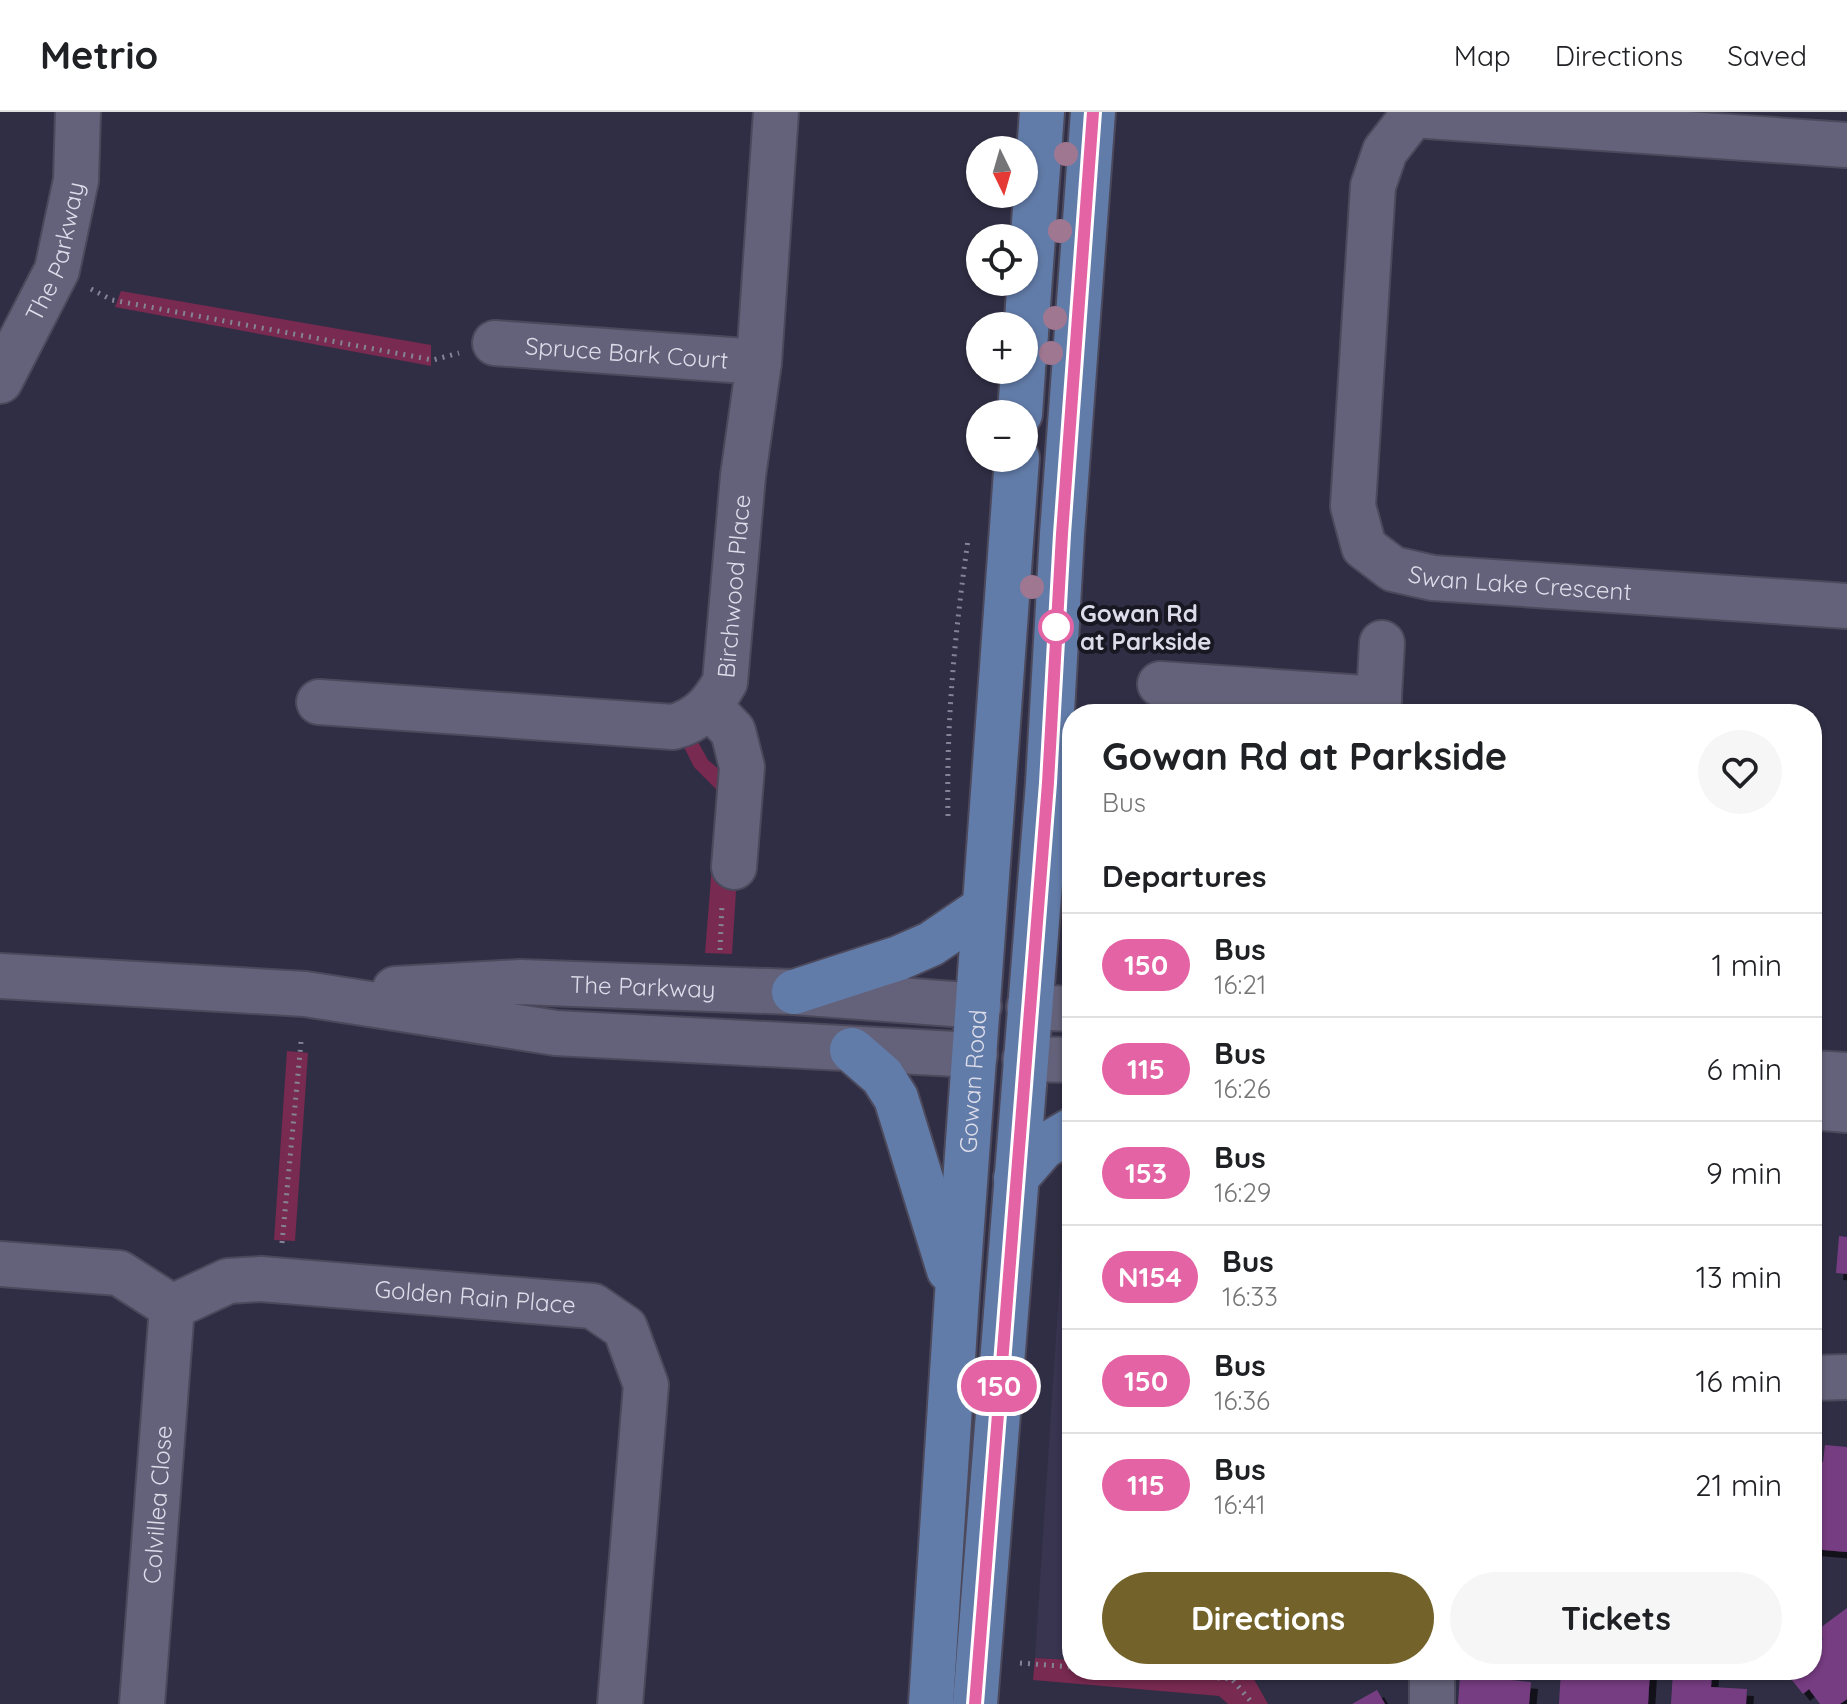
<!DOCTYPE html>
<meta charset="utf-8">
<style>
body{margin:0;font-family:Quicksand,sans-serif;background:#f6f6f6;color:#202124;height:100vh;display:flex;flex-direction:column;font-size:30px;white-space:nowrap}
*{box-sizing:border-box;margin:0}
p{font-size:26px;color:#757577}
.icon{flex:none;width:44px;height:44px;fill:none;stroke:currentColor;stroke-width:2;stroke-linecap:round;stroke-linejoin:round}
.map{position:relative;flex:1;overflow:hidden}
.drawer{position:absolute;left:1062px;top:592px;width:760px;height:976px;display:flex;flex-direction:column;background:#fff;border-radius:32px;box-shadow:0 2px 6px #0004}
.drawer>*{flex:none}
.badge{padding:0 16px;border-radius:26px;font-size:28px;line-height:52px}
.needle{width:52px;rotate:175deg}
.controls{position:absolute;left:966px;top:24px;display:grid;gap:16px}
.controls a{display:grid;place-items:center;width:72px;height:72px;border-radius:50%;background:#fff;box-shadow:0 2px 6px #0004;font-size:40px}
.map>.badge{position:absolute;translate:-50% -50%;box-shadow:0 0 0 4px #fff}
h2{padding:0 40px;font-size:30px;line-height:72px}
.round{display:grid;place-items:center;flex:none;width:84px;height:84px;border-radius:42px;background:#f6f6f6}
.summary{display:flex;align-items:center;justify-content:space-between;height:136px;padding:0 40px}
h1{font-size:38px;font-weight:800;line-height:60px}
.cta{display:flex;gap:16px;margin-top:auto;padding:16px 40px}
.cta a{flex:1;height:92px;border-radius:48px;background:#73632b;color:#fff;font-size:32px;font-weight:800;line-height:92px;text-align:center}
.cta a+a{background:#f6f6f6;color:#202124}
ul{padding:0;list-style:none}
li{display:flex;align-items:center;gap:24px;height:104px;padding:0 40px;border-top:2px solid #e0e0e0}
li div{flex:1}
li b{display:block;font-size:30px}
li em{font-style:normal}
li .badge{min-width:88px;font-weight:700;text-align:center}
header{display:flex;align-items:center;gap:48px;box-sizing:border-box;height:112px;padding:0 40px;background:#fff;border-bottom:2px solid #e0e0e0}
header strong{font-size:38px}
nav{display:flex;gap:44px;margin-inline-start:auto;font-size:28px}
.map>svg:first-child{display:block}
.built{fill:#393551}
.green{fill:#782a50}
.building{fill:#773e82;filter:url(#shadow)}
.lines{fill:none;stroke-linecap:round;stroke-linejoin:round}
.minor-casing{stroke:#4c495c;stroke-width:48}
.major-casing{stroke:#4c495c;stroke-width:48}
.path{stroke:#858496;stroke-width:5;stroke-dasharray:2 6;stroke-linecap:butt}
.minor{stroke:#64627a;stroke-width:44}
.major{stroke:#627ca9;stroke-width:44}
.tree{fill:#a07791}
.line-casing{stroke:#fff;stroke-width:18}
.line{stroke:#e463a4;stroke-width:12}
.stop-dot{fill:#fff;stroke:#e463a4;stroke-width:4}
.labels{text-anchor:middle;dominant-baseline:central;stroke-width:8;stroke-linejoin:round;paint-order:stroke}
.street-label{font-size:24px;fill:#dcdcea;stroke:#191822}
.stop-label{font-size:24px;font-weight:bold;fill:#dcdcea;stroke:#191822;text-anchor:start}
</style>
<header>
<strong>Metrio</strong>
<nav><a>Map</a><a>Directions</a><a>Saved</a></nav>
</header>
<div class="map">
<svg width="1847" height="1592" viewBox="0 0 1847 1592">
<defs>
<filter id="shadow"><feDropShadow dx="7" dy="7" stdDeviation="0" flood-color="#0009"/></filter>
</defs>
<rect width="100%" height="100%" fill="#302e44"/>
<path class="built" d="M1072 1067V1548L1035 1546 1066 1073Z"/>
<g class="green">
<path d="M121 179 431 233V254L115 195Z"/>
<path d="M698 630 708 648 722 660 737 764 732 842 705 841 718 679 694 655 684 635Z"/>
<path d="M287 939 308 941 295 1129 274 1128Z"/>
<path d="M1035 1546 1072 1548V1558H1202L1251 1562 1268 1592H1228L1219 1584 1033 1568Z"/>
</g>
<g class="building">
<path d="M1839 1124 1847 1125V1162L1836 1161Z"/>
<path d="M1825 1333 1847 1335V1440L1812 1437 1814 1399 1812 1398V1349L1823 1350Z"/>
<path d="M1847 1496V1587L1840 1592H1820L1809 1577 1803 1582 1784 1558H1812V1531L1814 1534 1823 1527 1816 1519Z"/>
<path d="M1561 1558H1650L1648 1592H1559Z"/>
<path d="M1673 1559 1712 1561 1711 1575 1747 1577 1746 1592H1671Z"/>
<path d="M1460 1563 1531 1570 1529 1592H1458Z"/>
<path d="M1377 1578 1385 1592H1352Z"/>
</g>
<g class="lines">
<defs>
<g id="minor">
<path id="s1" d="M1411 0 1413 3 1385 39 1373 74 1353 394 1364 435 1393 457 1433 466 1847 494"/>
<path d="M1413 3 1846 33"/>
<path id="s2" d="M495 231 759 250"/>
<path id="s3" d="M0 269 57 158 76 68 78 0"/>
<path d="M1160 572 1379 587"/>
<path id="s4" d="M319 590 673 615C699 608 712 593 725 570L743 364 759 250 776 0"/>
<path d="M710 595 733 619 742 655 734 755"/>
<path d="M1378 602 1382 531"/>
<path d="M0 864 305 882 556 921 975 943"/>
<path id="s5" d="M395 877 520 870 794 880 979 894"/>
<path d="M1029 895 1072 897"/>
<path d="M1025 947 1072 948"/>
<path d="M1812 961 1847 963"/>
<path d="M1812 995 1847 998"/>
<path id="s6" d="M0 1152 119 1161 172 1195 228 1169 261 1167 593 1194 625 1216 646 1273 620 1592"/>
<path d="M1812 1266 1847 1265"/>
<path d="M1432 1558V1592"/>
<path id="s7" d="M142 1592 172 1195"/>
</g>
<g id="major">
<path d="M1024 249 1042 0"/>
<path d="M1020 302 1023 258"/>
<path d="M794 880 899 846 931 832 984 796"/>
<path d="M852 938 882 964 896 986 949 1158"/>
<path d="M1016 1066 1043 1035 1072 1018"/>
<path id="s8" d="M931 1592 957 1183 1017 346"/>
<path d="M975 1592 1048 671 1062 422 1093 0"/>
</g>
</defs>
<use href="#minor" class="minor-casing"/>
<use href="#major" class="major-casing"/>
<g class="path">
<path d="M91 177 112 188 433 248 459 241"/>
<path d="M948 704C946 611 955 520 968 428"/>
<path d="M720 838 722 792"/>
<path d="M282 1131 301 930"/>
<path d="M1020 1551 1072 1555"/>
<path d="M1114 1558 1232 1567 1253 1592"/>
</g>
<use href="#minor" class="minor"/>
<use href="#major" class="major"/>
</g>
<g class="tree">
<circle cx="1066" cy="42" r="12"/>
<circle cx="1060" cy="119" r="12"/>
<circle cx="1055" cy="206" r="12"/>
<circle cx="1051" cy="241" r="12"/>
<circle cx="1032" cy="475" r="12"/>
</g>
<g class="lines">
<defs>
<path id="line" d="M975 1592 1048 671 1062 422 1093 0"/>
</defs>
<use href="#line" class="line-casing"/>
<use href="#line" class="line"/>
</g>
<circle class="stop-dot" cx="1056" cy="515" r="16"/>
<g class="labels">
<g class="street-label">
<text stroke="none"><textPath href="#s3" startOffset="142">The Parkway</textPath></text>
<text stroke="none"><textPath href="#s2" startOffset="132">Spruce Bark Court</textPath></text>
<text stroke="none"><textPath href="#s1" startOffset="614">Swan Lake Crescent</textPath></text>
<text stroke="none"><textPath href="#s4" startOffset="522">Birchwood Place</textPath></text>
<text stroke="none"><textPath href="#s5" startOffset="248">The Parkway</textPath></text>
<text stroke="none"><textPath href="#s8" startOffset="624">Gowan Road</textPath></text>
<text stroke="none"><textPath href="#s6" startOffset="492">Golden Rain Place</textPath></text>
<text stroke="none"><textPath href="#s7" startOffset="200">Colvillea Close</textPath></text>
</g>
<g class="stop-label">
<text x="1080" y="501">Gowan Rd<tspan x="1080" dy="28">at Parkside</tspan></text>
</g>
</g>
</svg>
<div class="controls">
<a><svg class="needle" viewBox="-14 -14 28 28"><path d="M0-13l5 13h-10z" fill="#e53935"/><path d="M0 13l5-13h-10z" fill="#757577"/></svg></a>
<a><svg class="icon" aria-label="locate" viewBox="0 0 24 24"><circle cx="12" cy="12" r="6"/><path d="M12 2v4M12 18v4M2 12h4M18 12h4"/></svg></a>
<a>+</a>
<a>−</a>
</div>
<b class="badge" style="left:999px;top:1274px;background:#e463a4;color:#fff">150</b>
<section class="drawer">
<div class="summary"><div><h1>Gowan Rd at Parkside</h1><p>Bus</p></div><a class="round"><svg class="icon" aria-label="heart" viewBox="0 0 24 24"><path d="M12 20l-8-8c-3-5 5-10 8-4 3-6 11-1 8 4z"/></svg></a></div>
<h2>Departures</h2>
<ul>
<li><span class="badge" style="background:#e463a4;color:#fff">150</span><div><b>Bus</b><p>16:21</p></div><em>1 min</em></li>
<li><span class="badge" style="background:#e463a4;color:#fff">115</span><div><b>Bus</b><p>16:26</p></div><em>6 min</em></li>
<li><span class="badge" style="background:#e463a4;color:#fff">153</span><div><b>Bus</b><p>16:29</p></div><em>9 min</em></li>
<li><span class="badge" style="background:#e463a4;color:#fff">N154</span><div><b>Bus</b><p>16:33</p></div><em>13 min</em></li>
<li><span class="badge" style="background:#e463a4;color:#fff">150</span><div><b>Bus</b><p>16:36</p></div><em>16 min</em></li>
<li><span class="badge" style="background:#e463a4;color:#fff">115</span><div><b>Bus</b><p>16:41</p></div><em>21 min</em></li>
</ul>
<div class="cta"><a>Directions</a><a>Tickets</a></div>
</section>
</div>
